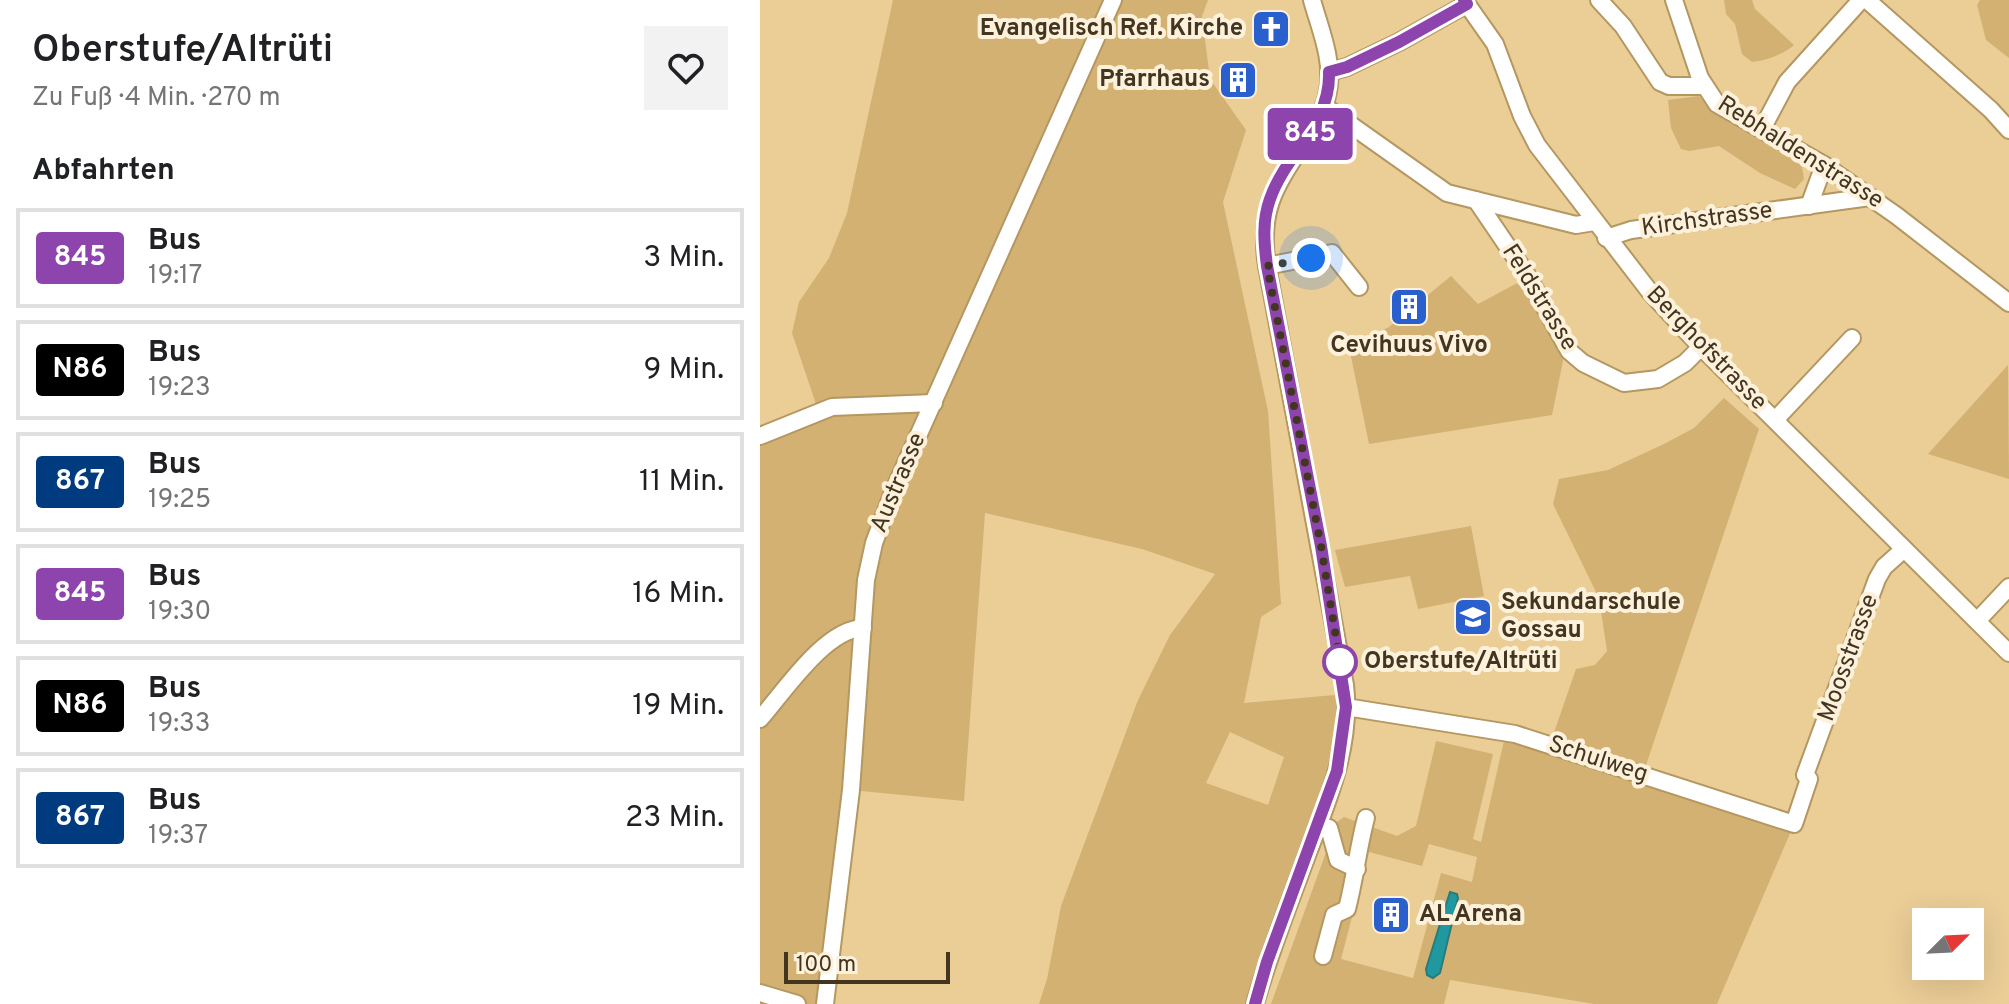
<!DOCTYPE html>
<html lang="de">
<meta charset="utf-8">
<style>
body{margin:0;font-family:Overpass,sans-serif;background:#f2f2f2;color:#202124;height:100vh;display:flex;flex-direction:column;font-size:30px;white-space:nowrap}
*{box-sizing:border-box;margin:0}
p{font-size:26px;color:#757577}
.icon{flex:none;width:44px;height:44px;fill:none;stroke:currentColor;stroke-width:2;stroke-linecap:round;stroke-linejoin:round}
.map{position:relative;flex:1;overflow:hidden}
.sheet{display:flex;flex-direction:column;background:#fff;width:760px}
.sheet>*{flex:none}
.badge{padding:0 16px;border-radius:6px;font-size:28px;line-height:52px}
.needle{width:52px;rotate:66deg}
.tools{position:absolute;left:1152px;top:908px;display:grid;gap:16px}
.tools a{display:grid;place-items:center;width:72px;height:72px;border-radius:0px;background:#fff;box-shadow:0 8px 32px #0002;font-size:40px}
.scale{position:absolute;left:24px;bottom:20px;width:166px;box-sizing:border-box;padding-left:8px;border:4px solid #423620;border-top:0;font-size:22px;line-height:28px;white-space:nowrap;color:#423620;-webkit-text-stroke:6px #fdf1db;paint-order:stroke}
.you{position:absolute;width:40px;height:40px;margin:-20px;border:6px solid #fff;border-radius:50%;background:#1a73e8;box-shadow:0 0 0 12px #1a73e833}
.map>.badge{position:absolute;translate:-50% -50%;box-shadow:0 0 0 4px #fff}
h2{padding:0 32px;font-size:30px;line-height:72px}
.round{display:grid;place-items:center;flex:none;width:84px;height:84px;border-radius:0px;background:#f2f2f2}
.headline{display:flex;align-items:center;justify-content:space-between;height:136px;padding:0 32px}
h1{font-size:38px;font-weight:600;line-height:60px}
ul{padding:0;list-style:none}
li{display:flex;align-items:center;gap:24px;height:100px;margin:0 16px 12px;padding:0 16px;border:4px solid #e0e0e0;border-radius:0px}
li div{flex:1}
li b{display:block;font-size:30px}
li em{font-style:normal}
li .badge{min-width:88px;font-weight:700;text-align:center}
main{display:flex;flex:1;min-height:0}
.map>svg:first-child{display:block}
.green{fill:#d2b173;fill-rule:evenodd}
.water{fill:#2098a0;stroke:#2a7b7a;stroke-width:2}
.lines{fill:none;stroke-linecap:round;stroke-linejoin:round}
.minor-casing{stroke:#b49761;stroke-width:20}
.minor{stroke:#fff;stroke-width:16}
.line-casing{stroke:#fff;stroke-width:18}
.line{stroke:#8e44ad;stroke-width:12}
.walk{stroke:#423620;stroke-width:8;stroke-dasharray:0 14.4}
.stop-dot{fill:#fff;stroke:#8e44ad;stroke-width:4}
.labels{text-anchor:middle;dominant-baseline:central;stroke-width:8;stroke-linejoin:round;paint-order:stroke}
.poi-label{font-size:24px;font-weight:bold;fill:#423620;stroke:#fdf1db;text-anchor:end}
.street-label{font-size:24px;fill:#423620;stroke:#fdf1db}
.stop-label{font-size:24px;font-weight:bold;fill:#423620;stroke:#fdf1db;text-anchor:start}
</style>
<main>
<section class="sheet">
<div class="headline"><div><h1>Oberstufe/Altrüti</h1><p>Zu Fuß · 4 Min. · 270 m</p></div><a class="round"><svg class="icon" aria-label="heart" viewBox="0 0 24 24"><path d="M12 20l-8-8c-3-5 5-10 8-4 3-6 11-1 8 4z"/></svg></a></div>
<h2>Abfahrten</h2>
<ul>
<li><span class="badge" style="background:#8e44ad;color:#fff">845</span><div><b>Bus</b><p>19:17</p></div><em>3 Min.</em></li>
<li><span class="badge" style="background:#000;color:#fff">N86</span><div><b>Bus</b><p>19:23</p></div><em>9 Min.</em></li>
<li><span class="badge" style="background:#003b80;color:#fff">867</span><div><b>Bus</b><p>19:25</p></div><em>11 Min.</em></li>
<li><span class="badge" style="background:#8e44ad;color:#fff">845</span><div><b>Bus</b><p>19:30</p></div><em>16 Min.</em></li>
<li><span class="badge" style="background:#000;color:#fff">N86</span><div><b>Bus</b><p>19:33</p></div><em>19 Min.</em></li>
<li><span class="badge" style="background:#003b80;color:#fff">867</span><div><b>Bus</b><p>19:37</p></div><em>23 Min.</em></li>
</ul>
</section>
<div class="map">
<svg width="1249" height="1004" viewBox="0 0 1249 1004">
<rect width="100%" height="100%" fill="#ebcd96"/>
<g class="green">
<path d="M133 0H448L442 16 450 79 486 130 463 202 508 411 521 604 501 617 484 703 586 694 585 728 495 1004H279L287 979 301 906 378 700 410 635 455 574 382 549 225 513 204 801 91 790 65 1004H0V436L58 410 32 333 39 302 69 258 87 213ZM470 732 524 757 508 805 446 783Z"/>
<path d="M964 0H992L995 9 1034 45C1024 54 1006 61 992 62L982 54 975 24 966 14Z"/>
<path d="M1220 0H1249V58L1226 40 1217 5Z"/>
<path d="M939 96 951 110 970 123 1026 152 1042 167 1044 179 1035 189 1000 173 959 146 929 151 921 149 911 128 908 100Z"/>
<path d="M691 276 718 304 763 280 805 351 792 415 609 444 589 347 629 327Z"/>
<path d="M1248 365 1249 479 1168 454Z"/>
<path d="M964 398 999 429 883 774 1034 824 957 1004H834L690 980 684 1004H511L577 822 584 817 637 836 656 826 676 741 733 754 713 839 721 842 746 732 790 744 816 669 835 665 847 651 839 598 793 504 799 479 848 470 906 443 934 428ZM669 844 717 857 712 882 681 873 653 978 581 959 609 852 662 866Z"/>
<path d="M711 526 724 596 658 609 650 576 585 587 575 550Z"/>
</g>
<path class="water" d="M690 892 697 894 698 898 680 973 673 978 667 975 666 969Z"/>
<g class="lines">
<defs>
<g id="minor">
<path d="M704 0 735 44 762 116 777 145 890 292 941 347 1249 653"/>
<path d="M839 0 863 26 900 82 909 86H944"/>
<path d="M914 0 940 78 957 104 1064 165 1137 216 1249 303"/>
<path d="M1107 0 1231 110 1249 130"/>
<path d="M569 72 587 67 639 42 707 4"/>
<path d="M564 106 687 193 816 225 834 222"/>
<path d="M1002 129 1027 82 1101 0"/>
<path d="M716 200 767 275 809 351 823 363 864 383 898 379 925 363 941 347"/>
<path d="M1049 206 1064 165"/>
<path d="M846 238 871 230 1110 197"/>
<path d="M507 266 572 253 599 287"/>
<path d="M1015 420 1092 338"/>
<path d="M0 436 72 407 174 403"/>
<path d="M1217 621 1249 587"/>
<path d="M586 707 755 734 1034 824 1049 779 1045 775 1117 579 1124 567 1144 549"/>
<path d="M0 719C24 692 65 629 103 628"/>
<path d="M569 828 578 860 597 869"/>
<path d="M563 956 574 915 587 909C595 878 598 848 606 818"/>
<path d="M0 993 37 1004"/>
<path d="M65 1004 91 790 106 580 114 543 133 492 353 0"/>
<path d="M495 1004C509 954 528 907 546 858 567 803 592 746 585 685L507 266C499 213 513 189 542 146 553 129 565 111 568 91 574 61 560 29 552 0"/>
</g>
</defs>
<use href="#minor" class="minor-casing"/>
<use href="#minor" class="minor"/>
</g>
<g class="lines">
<defs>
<path id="line" d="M495 1004 507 962 577 771 586 707 561 546 507 266C504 243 502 221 510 199 526 153 571 124 569 72L587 67 639 42 707 4 704 0"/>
</defs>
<use href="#line" class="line-casing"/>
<use href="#line" class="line"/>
<path class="walk" d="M551 258 507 266 561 546 580 662"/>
</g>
<defs>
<symbol id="church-square" viewBox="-11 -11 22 22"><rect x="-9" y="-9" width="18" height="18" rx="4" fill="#2a60ce" stroke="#fdf1db"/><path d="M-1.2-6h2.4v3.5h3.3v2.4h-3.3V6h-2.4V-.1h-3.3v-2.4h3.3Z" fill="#fff"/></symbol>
<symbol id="building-square" viewBox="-11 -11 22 22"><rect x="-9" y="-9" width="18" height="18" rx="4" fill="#2a60ce" stroke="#fdf1db"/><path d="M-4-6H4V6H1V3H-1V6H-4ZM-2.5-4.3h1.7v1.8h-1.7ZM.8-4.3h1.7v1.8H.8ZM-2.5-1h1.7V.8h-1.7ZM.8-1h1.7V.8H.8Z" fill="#fff"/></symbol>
<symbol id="school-square" viewBox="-11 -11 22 22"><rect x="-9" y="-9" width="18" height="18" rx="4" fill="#2a60ce" stroke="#fdf1db"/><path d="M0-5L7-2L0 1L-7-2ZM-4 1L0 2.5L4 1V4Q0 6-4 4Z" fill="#fff"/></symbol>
</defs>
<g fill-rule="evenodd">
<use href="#church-square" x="489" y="7" width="44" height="44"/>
<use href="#building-square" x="456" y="58" width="44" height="44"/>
<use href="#building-square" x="627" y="285" width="44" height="44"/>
<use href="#school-square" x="691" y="595" width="44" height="44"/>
<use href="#building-square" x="609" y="893" width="44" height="44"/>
</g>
<circle class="stop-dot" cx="580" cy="662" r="16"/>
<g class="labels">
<g class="poi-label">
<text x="483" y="29">Evangelisch Ref. Kirche</text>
<text x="450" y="80">Pfarrhaus</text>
<text x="649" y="346" text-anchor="middle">Cevihuus Vivo</text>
<text x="741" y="603" text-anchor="start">Sekundarschule<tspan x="741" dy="28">Gossau</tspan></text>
<text x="659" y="915" text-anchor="start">AL Arena</text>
</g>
<g class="street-label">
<text transform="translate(1040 153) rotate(32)">Rebhaldenstrasse</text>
<text transform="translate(947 220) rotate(-8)">Kirchstrasse</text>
<text transform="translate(779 298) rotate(58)">Feldstrasse</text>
<text transform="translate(946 349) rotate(46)">Berghofstrasse</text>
<text transform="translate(139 483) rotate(-67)">Austrasse</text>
<text transform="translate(1089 658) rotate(-70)">Moosstrasse</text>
<text transform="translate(838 760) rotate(18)">Schulweg</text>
</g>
<g class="stop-label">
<text x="604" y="662">Oberstufe/Altrüti</text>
</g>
</g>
</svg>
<div class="tools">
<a><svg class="needle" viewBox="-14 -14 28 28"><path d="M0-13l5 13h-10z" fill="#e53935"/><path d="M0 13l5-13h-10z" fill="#757577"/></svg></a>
</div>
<div class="scale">100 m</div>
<div class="you" style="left:551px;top:258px"></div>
<b class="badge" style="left:550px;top:134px;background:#8e44ad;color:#fff">845</b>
</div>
</main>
